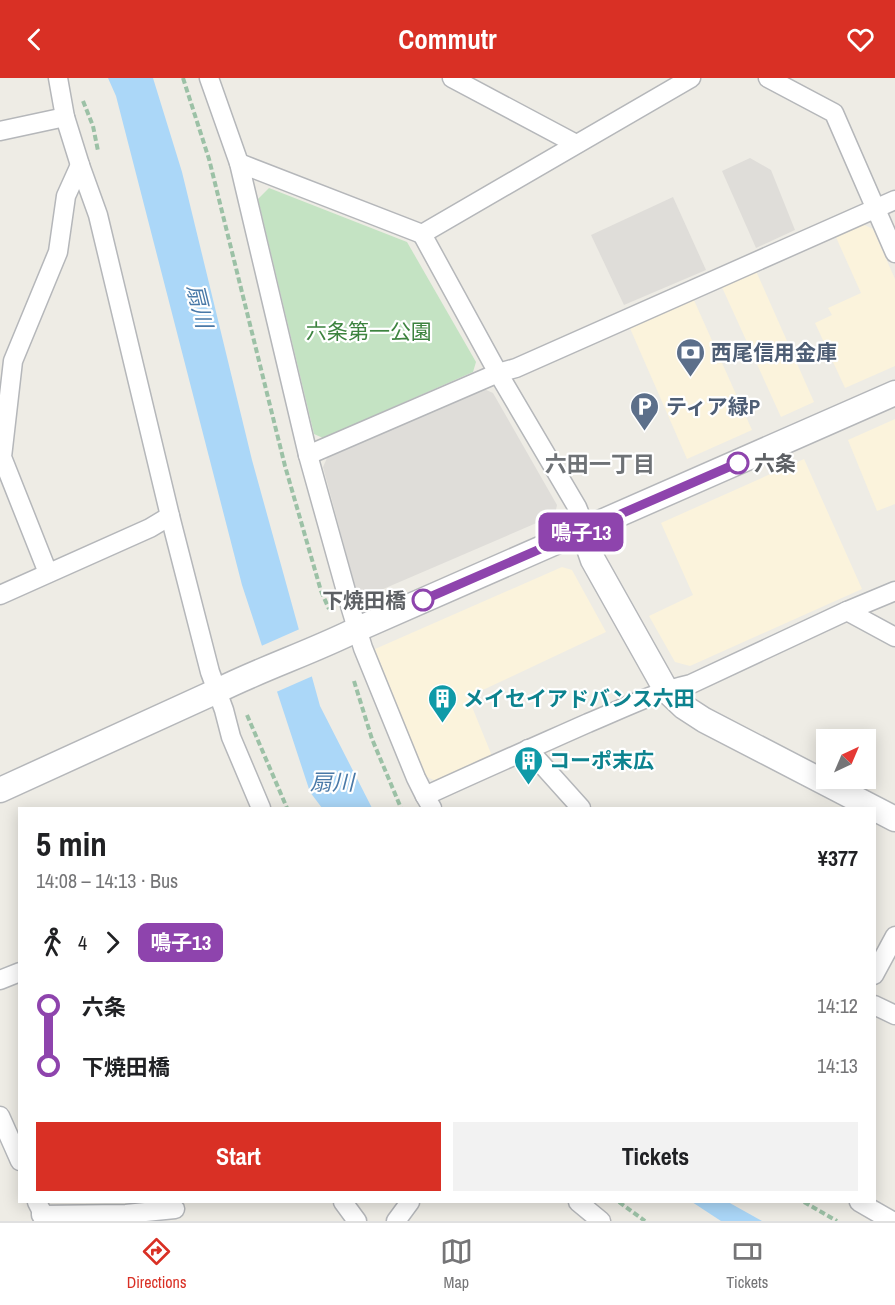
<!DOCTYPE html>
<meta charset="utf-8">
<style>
body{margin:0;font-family:"Archivo Narrow","Noto Sans JP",sans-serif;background:#f2f2f2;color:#202124;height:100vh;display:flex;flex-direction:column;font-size:22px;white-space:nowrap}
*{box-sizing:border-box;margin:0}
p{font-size:20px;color:#757577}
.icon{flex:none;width:33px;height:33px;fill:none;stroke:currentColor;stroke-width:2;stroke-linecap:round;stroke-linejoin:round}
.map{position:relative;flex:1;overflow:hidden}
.drawer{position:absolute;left:18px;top:729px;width:858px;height:396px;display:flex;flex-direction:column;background:#fff;border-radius:0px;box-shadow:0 3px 15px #0003}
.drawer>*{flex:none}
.badge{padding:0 12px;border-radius:9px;font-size:21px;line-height:39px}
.needle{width:39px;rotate:44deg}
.buttons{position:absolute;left:816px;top:651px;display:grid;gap:12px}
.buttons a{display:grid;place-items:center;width:60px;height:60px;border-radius:0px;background:#fff;box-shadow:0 3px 15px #0003;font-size:30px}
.map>.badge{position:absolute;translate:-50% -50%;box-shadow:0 0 0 3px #fff}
.legs{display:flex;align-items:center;gap:9px;height:66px;padding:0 18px;font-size:20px}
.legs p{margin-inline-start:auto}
.head{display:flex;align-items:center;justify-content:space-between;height:102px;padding:0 18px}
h1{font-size:33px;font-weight:700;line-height:45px}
.action{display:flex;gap:12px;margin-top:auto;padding:12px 18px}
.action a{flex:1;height:69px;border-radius:0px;background:#d93025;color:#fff;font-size:24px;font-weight:700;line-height:69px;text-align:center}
.action a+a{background:#f2f2f2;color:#202124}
ul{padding:0 18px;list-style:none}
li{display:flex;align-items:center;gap:21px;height:60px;font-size:22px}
li i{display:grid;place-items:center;width:9px;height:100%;margin:0 8px;background:currentColor}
li i::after{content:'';width:15px;height:15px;margin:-8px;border:4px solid;border-radius:50%;background:#fff}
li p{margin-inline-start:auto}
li:first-child i{background:linear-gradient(#0000 50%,currentColor 0)}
li:last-child i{background:linear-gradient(currentColor 50%,#0000 0)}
header{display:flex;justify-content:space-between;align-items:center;height:78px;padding:0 18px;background:#d93025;color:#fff;font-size:27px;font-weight:700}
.menu{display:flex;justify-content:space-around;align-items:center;height:84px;border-top:2px solid #e0e0e0;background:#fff;font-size:16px;color:#757577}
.menu a{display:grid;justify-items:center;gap:3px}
.menu .selected{color:#d93025}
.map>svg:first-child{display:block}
.commercial{fill:#fbf3dc}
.industrial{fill:#dfddd9}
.green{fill:#c4e3c3}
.water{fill:#abd7f8}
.pier{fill:#eeece5}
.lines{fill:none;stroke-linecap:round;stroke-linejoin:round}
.minor-casing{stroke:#b5b7ba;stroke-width:21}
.tertiary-casing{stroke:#b5b7ba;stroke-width:27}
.path{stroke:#9cc1a6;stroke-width:4;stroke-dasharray:6 3;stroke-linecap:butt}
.minor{stroke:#fff;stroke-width:18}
.tertiary{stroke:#fff;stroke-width:24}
.line-1-casing{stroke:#fff;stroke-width:14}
.line-1{stroke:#8e44ad;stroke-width:9}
.stop-1-dot{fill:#fff;stroke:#8e44ad;stroke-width:3}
.labels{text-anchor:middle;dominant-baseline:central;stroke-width:4.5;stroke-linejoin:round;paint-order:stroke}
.park-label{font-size:21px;fill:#3d833f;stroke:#fff}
.service-label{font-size:21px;font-weight:bold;fill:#4e5e75;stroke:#fff;text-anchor:start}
.stop-label{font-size:21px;font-weight:bold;fill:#5d6064;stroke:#fff;text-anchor:start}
.culture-label{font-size:21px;font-weight:bold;fill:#0d838f;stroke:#fff;text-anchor:start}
.water-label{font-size:22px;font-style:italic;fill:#4979a8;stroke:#fff}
.neighbourhood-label{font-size:22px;font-weight:bold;fill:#6e7276;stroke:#fff}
</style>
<header><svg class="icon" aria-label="back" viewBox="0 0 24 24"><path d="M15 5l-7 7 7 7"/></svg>Commutr<svg class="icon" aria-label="heart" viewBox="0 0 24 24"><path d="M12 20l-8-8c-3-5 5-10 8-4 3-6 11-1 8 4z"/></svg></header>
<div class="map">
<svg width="895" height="1143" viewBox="0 0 895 1143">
<rect width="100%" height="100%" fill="#eeece5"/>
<g class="commercial">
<path d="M862 146 873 151 895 201V288L845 310 815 245 832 237 828 230 861 215 835 157Z"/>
<path d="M756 193 814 324 781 339 721 207Z"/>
<path d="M693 220 752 352 687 381 629 248Z"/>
<path d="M895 341V426L877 433 848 362Z"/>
<path d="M804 381 862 511 690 588 675 584 649 538 693 517 661 445Z"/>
<path d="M562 489 572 492 606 554 468 619 492 678 436 703 425 698 375 571Z"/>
</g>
<g class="industrial">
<path d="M750 80 771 92 795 152 756 170 722 93Z"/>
<path d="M673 119 706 192 624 227 591 157Z"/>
<path d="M484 311 493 315 557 427 555 437 367 518 356 512 323 389 327 380Z"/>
</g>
<path class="green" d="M269 110 407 164 476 284 473 294 323 360 314 356 258 121Z"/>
<g class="water">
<path d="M108 0H153L182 94 252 382 320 628 372 730H322L310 714 242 507 116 18Z"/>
<path d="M692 1124H728L762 1143H721Z"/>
</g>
<path class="pier" d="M302 550 315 597 274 615 259 569Z"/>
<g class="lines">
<defs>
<g id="minor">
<path d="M58 0 65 39 80 87 98 137 170 438 210 594 224 632 231 659 261 730"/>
<path d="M209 0 239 85"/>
<path d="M452 0 576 66"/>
<path d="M768 0 834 35 895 175"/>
<path d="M0 53 65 39"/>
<path d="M422 156 498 295 577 429 581 439 583 453"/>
<path d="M308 377 498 295 516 290 895 122"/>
<path d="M48 495 2 379 13 283 58 174 66 118 80 87"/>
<path d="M0 517 150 450 170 438"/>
<path d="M847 533 895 559"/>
<path d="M528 671 581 730"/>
<path d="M425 718 416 700 363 570 351 531 308 377 239 85 422 156 691 0"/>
<path d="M432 730 425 718C479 693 534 669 588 645 622 631 655 614 691 606L847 533 895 513"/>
<path d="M874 897 895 858"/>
<path d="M0 902 20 894"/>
<path d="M874 927 895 937"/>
<path d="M0 1038 20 1083"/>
<path d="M37 1124 41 1132V1137L126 1136 175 1131"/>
<path d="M343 1124 357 1143"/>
<path d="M578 1124 601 1143"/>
<path d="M859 1124 892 1143"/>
<path d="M396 1143 410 1124"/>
</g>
<g id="tertiary">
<path d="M583 453 593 482 666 612 684 629 704 642 895 741"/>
<path d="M0 712 217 613C263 590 312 574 358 551L895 315"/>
</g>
</defs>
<use href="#minor" class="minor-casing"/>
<use href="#tertiary" class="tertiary-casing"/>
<g class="path">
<path d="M183 0 209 81 285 388 321 513 329 531"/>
<path d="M83 23 93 48 98 73"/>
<path d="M354 603 372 661 401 730"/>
<path d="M247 637 287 730"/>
<path d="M619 1124 645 1143"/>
<path d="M804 1124 837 1143"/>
</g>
<use href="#minor" class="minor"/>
<use href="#tertiary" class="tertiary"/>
</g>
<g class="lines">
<defs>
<path id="line-1" d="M423 522 738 385"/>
</defs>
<use href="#line-1" class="line-1-casing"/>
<use href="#line-1" class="line-1"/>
</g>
<defs>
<symbol id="bank-pin" viewBox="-11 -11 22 30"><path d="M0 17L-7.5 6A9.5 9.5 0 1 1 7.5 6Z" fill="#5c6f8a" stroke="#fff"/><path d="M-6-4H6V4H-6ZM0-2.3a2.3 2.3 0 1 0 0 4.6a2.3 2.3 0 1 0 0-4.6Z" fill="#fff"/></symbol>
<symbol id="parking-pin" viewBox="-11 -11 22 30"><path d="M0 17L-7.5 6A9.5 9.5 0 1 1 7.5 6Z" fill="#5c6f8a" stroke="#fff"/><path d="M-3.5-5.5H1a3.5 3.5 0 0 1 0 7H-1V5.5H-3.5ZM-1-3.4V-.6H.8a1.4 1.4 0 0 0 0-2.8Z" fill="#fff"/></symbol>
<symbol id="building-pin" viewBox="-11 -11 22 30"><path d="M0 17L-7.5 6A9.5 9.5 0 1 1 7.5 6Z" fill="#0f9aa8" stroke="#fff"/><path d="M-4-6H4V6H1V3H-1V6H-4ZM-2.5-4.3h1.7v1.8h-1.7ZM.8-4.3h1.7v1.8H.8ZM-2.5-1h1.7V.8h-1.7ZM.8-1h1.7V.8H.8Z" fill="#fff"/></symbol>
</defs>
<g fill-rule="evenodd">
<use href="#bank-pin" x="674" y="258" width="33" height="45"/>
<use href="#parking-pin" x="628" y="312" width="33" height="45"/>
<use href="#building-pin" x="426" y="604" width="33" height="45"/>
<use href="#building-pin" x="512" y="666" width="33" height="45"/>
</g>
<g class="stop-1-dot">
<circle cx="738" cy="385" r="10"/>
<circle cx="423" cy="522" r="10"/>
</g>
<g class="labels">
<g class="park-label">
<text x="369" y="253">六条第一公園</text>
</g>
<g class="service-label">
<text x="711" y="274">西尾信用金庫</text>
<text x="666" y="328">ティア緑P</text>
</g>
<g class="stop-label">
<text x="754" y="385">六条</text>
<text x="406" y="522" text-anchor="end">下焼田橋</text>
</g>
<g class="culture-label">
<text x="463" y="620">メイセイアドバンス六田</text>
<text x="549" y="682">コーポ末広</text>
</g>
<g class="water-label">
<text transform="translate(200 228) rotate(76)">扇川</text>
<text x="332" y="704">扇川</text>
</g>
<g class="neighbourhood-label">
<text x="600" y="386">六田一丁目</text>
</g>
</g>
</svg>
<div class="buttons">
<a><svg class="needle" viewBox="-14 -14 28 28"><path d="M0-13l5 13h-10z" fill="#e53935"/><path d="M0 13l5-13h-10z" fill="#757577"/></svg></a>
</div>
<b class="badge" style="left:581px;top:454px;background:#8e44ad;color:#fff">鳴子13</b>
<section class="drawer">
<div class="head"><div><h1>5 min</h1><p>14:08 – 14:13 · Bus</p></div><b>¥377</b></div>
<div class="legs"><svg class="icon" aria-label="walk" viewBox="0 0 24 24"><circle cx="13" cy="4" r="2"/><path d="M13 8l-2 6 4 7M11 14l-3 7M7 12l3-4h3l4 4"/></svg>4<svg class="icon" aria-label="forward" viewBox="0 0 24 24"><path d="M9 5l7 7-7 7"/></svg><b class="badge" style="background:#8e44ad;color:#fff">鳴子13</b></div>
<ul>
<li><i style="color:#8e44ad"></i><b>六条</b><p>14:12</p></li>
<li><i style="color:#8e44ad"></i><b>下焼田橋</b><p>14:13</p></li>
</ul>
<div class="action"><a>Start</a><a>Tickets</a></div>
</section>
</div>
<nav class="menu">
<a class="selected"><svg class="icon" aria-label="directions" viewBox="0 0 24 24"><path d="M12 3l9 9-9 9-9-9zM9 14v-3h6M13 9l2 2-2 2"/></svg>Directions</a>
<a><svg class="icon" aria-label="map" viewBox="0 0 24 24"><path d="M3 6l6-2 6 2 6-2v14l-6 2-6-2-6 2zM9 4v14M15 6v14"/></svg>Map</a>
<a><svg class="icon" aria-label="tickets" viewBox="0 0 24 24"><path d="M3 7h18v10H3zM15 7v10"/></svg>Tickets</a>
</nav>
